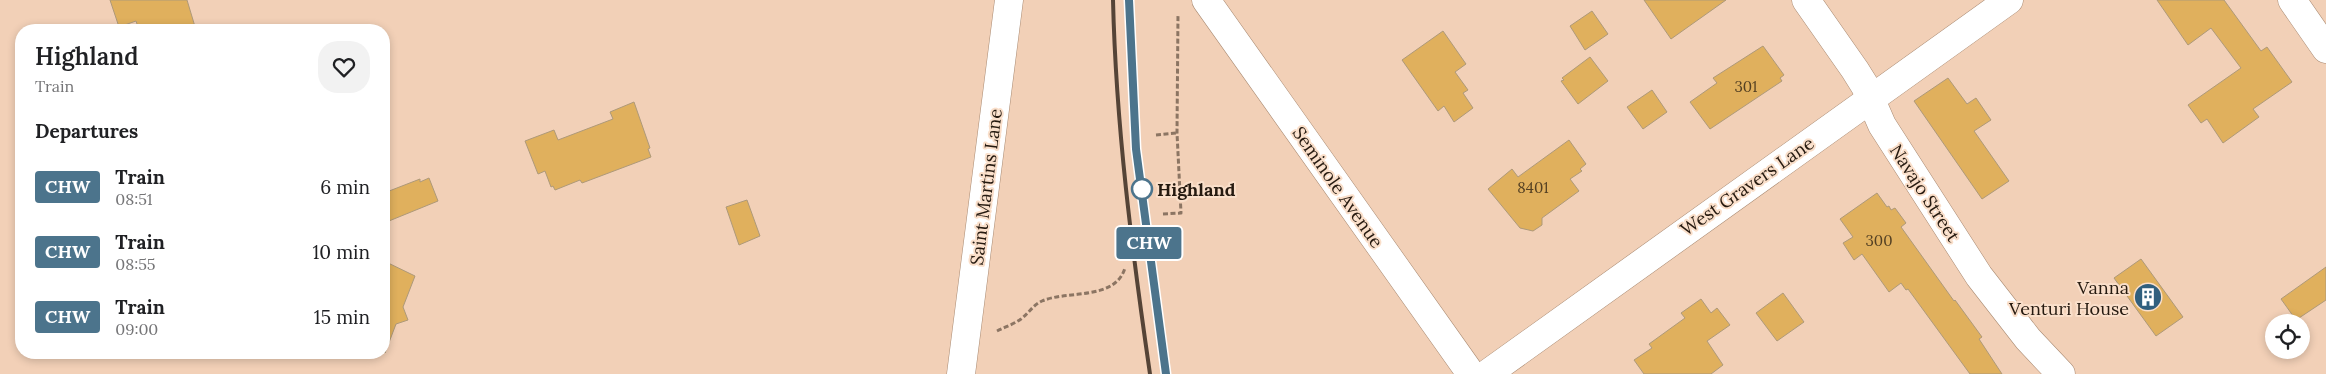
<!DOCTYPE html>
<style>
body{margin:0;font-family:Lora,serif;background:#f2f2f2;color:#202124;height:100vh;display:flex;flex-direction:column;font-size:19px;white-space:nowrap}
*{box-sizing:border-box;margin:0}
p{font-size:16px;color:#757577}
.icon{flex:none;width:28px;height:28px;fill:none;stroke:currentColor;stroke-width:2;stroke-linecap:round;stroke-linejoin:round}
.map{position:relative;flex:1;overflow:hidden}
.side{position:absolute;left:15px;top:24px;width:375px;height:335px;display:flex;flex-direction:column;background:#fff;border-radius:20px;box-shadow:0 2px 8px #0003}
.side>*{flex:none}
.badge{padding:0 10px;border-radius:4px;font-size:18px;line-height:32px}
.fabs{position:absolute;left:2265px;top:314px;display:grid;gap:10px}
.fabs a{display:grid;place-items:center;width:45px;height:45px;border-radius:50%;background:#fff;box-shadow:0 2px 8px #0003;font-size:25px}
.map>.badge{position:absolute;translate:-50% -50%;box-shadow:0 0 0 2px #fff}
h2{padding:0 20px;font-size:19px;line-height:45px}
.round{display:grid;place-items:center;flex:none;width:52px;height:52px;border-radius:20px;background:#f2f2f2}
.overview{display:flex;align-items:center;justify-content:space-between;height:85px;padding:0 20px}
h1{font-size:24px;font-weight:600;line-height:38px}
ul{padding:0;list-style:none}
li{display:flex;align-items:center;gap:15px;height:65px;padding:0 20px}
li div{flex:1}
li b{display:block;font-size:19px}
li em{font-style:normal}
li .badge{min-width:55px;font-weight:700;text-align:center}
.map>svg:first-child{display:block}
.building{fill:#e0b05d;stroke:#ae9979}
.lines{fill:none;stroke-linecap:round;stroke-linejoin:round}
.minor-casing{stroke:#a98a72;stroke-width:29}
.path{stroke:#8c7563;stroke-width:3;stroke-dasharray:5 2.5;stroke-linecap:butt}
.minor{stroke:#fff;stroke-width:28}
.rail{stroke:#554437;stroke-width:4}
.line-casing{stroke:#fff;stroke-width:11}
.line{stroke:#4c748c;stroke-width:8}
.stop-dot{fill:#fff;stroke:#4c748c;stroke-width:2.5}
.labels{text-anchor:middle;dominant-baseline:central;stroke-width:4;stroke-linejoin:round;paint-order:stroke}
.number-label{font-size:15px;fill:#544023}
.street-label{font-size:18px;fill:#261a10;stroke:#fadfca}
.stop-label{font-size:18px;font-weight:bold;fill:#261a10;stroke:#fadfca;text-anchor:start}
.poi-label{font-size:18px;fill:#261a10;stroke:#fadfca;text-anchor:end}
</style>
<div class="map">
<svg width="2326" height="374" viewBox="0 0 2326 374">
<rect width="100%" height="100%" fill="#f2d0b7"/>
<g class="building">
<path d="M110 0H187L196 30H139L136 21 119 27Z"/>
<path d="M1644 0H1726L1671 39Z"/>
<path d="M2157 0H2224L2261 51 2267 47 2292 82 2253 109 2259 117 2223 143 2207 119 2201 123 2188 105 2241 68 2211 28 2188 45Z"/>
<path d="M1592 11 1608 34 1585 50 1570 26Z"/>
<path d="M1443 31 1466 64 1455 72 1468 90 1463 93 1473 108 1454 122 1444 106 1438 111 1402 60Z"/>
<path d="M1763 46 1784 75 1780 78 1782 81 1710 129 1690 102 1717 83 1713 78Z"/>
<path d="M1590 57 1608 81 1578 104 1561 81 1564 80 1562 78Z"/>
<path d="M1948 78 1967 104 1976 98 1991 120 1974 131 2009 181 1982 199 1914 101Z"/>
<path d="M1652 90 1667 112 1643 129 1627 107Z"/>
<path d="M634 102 650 148 648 149 651 157 582 183 580 180 555 190 553 186 551 187 545 171 538 174 525 141 554 130 558 140 613 119 610 112Z"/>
<path d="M1569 140 1586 164 1580 169 1582 171 1570 179 1579 191 1542 218V225L1533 231 1520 228 1488 189 1512 169 1518 177Z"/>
<path d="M429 178 438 201 384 223V193L420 179V182Z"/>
<path d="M1877 193 1887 207 1889 206 1891 210 1895 208 1906 223 1901 227 1954 301 1955 300 1982 337 1979 339 2002 374H1970L1908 289 1906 290 1901 283 1889 292 1862 254 1854 260 1843 243 1853 237 1840 219Z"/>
<path d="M747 200 760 236 739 245 726 207Z"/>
<path d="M2141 259 2183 317 2156 336 2114 278Z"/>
<path d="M384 261 415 276 403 307 408 320 396 324 385 353Z"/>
<path d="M2326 267V300L2296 320 2281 299Z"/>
<path d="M1783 293 1804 322 1777 341 1756 313Z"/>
<path d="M1701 299 1711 313 1717 308 1730 325 1707 341 1723 365 1711 374H1644L1634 360 1652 348 1649 344 1685 318 1681 313Z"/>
</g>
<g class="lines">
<defs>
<g id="minor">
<path d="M1206 0 1471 374"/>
<path d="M1806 0 1855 70 1865 86 1882 125 1979 276 2028 339 2061 374"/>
<path d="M2292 0 2326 49"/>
<path d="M961 374 1009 0"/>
<path d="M1487 374 2009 0"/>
</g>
</defs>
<use href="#minor" class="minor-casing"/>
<g class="path">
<path d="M1156 135 1177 133"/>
<path d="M1163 214 1181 213 1177 133 1178 14"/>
<path d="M997 331C1005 327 1014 324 1021 319 1029 313 1033 305 1042 301 1067 290 1115 301 1125 268"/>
</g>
<use href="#minor" class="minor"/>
<g class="rail">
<path d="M1113 0C1116 126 1132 250 1150 374"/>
<path d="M1129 0 1136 149 1166 374"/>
</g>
</g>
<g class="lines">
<defs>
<path id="line" d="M1129 0 1136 149 1166 374"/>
</defs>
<use href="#line" class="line-casing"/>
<use href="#line" class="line"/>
</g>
<defs>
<symbol id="building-disc" viewBox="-11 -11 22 22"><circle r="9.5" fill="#305f7e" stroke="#fadfca"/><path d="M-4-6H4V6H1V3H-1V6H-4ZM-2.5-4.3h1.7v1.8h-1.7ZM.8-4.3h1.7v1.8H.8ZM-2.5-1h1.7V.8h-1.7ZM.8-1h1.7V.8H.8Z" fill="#fff"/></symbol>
</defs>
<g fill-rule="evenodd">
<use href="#building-disc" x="2132" y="281" width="32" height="32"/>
</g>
<circle class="stop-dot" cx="1142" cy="189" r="10"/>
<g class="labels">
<g class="number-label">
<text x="1746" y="86">301</text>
<text x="1533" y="187">8401</text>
<text x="1879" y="240">300</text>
</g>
<g class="street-label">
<text transform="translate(1747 186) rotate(-35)">West Gravers Lane</text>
<text transform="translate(986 187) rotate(-83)">Saint Martins Lane</text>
<text transform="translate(1338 187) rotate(55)">Seminole Avenue</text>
<text transform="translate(1925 193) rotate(57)">Navajo Street</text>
</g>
<g class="stop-label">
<text x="1157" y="189">Highland</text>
</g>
<g class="poi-label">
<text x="2129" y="287">Vanna<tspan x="2129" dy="21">Venturi House</tspan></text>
</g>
</g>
</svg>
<div class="fabs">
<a><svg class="icon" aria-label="locate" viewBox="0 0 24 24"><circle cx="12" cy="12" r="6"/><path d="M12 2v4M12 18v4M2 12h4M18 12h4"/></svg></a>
</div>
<b class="badge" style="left:1149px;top:243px;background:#4c748c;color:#fff">CHW</b>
<section class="side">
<div class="overview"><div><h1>Highland</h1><p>Train</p></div><a class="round"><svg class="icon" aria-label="heart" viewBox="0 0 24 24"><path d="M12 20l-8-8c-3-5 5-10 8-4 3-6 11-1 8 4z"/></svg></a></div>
<h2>Departures</h2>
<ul>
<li><span class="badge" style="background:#4c748c;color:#fff">CHW</span><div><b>Train</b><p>08:51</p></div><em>6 min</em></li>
<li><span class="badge" style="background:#4c748c;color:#fff">CHW</span><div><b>Train</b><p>08:55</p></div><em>10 min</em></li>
<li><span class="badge" style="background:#4c748c;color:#fff">CHW</span><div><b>Train</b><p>09:00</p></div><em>15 min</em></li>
</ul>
</section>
</div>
